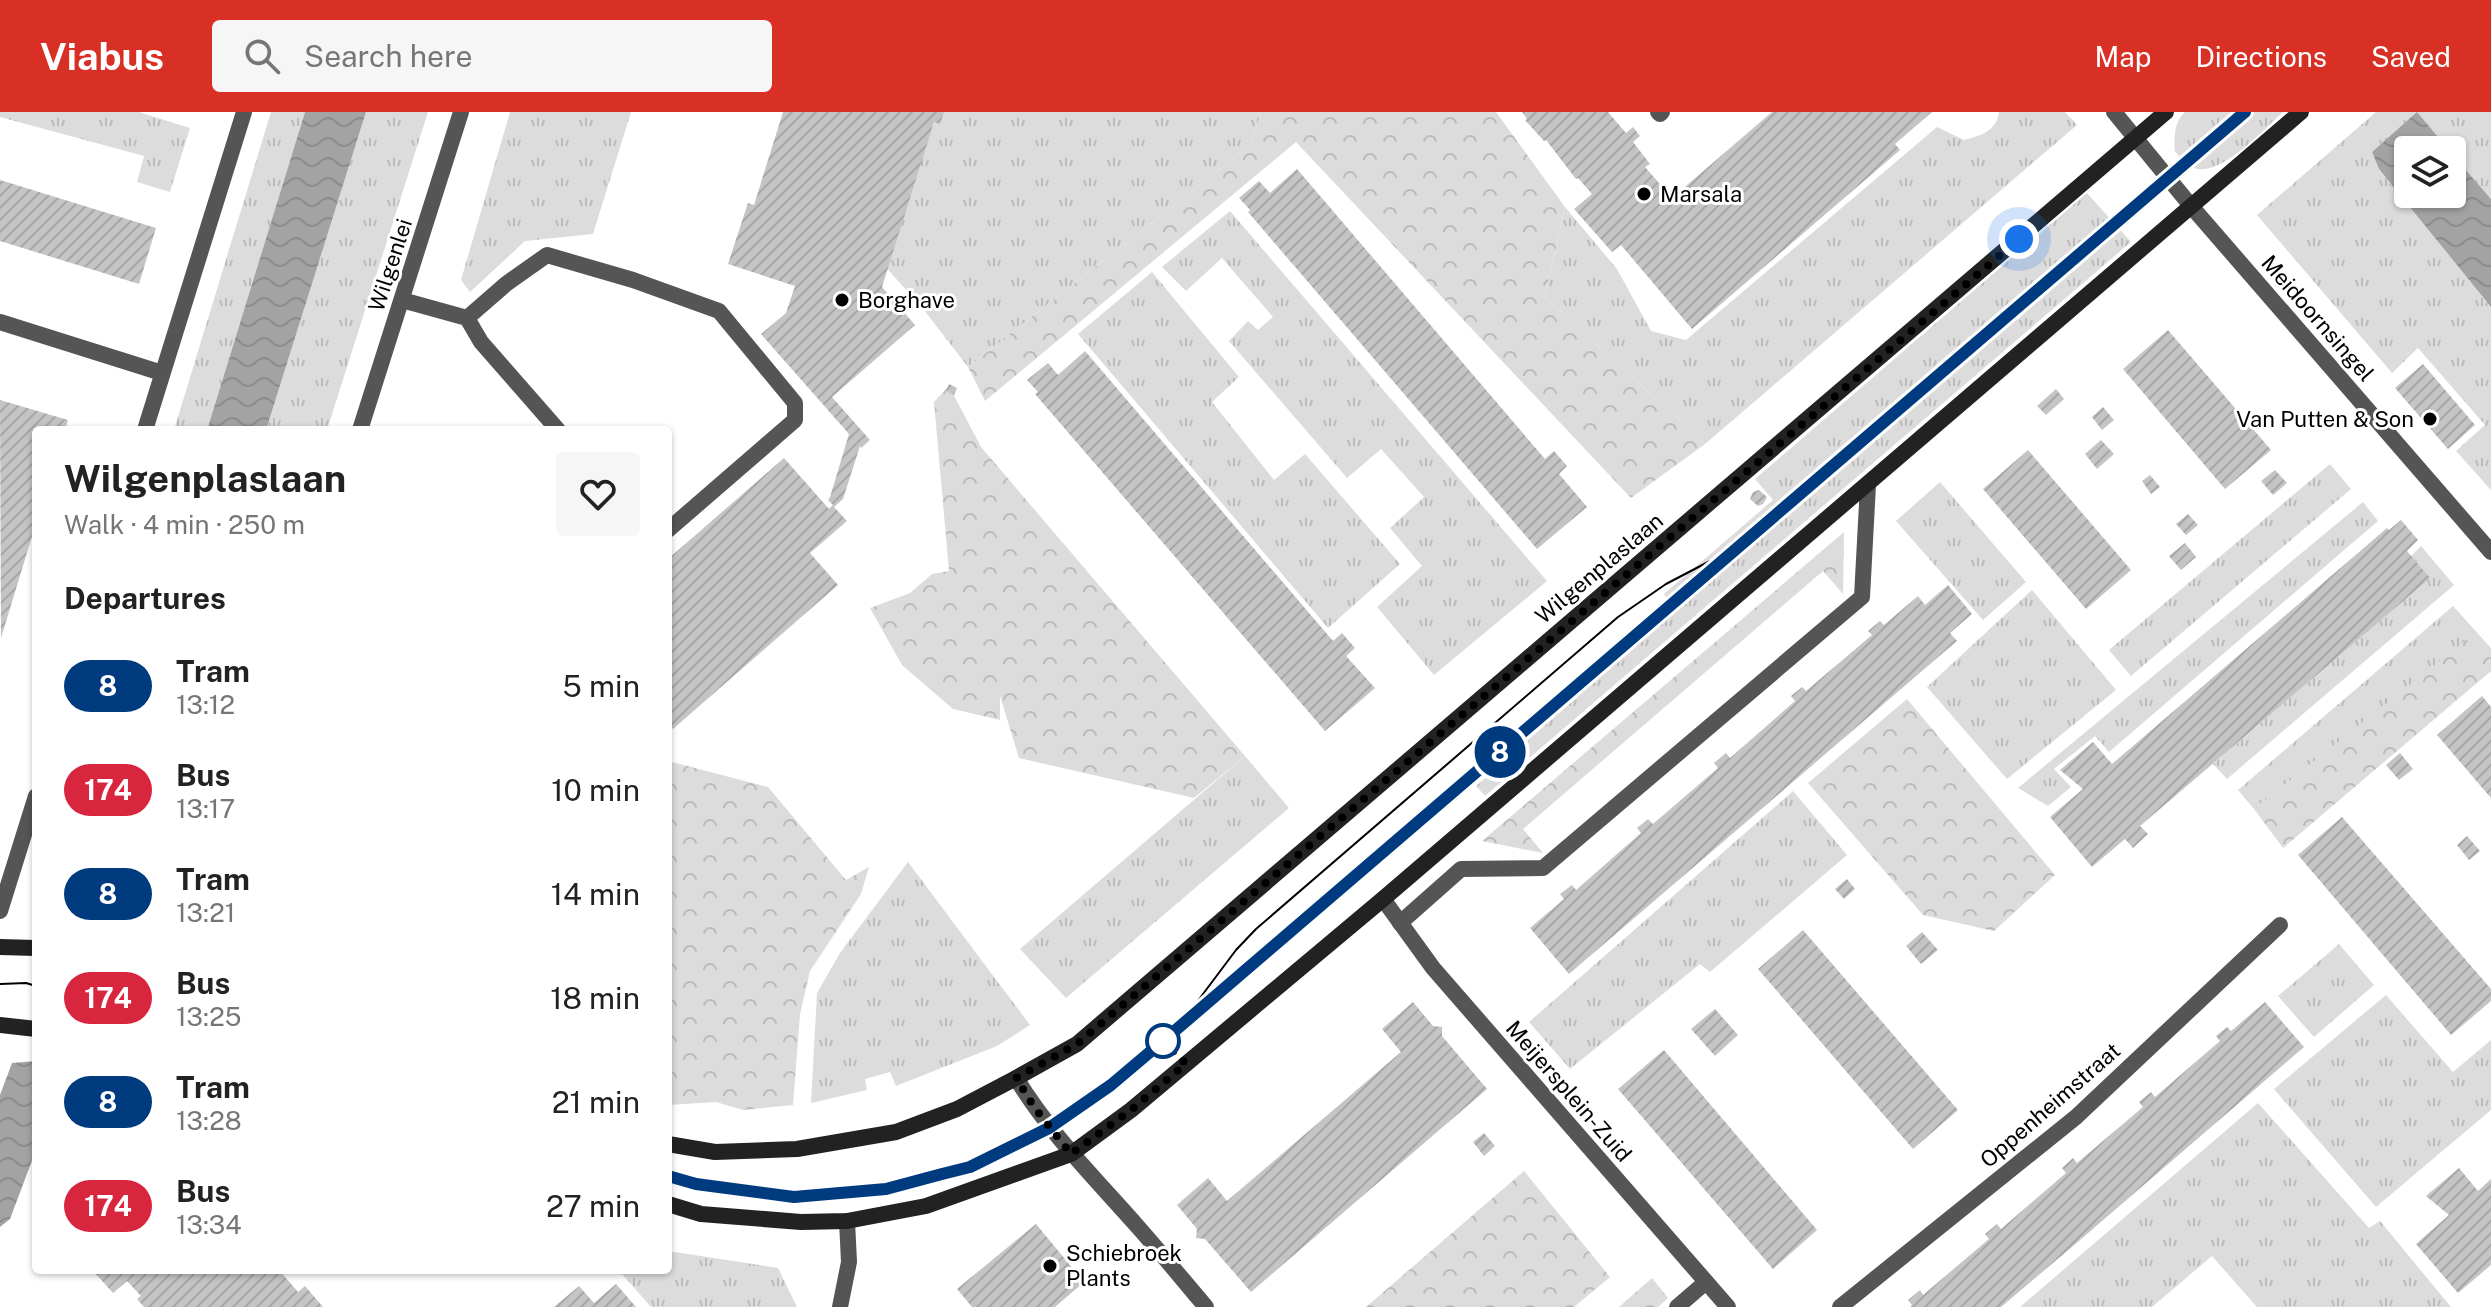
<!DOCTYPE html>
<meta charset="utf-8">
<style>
body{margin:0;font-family:"Public Sans",sans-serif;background:#f6f6f6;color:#222;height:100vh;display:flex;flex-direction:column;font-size:30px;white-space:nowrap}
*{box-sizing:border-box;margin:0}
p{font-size:26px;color:#767676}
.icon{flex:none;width:44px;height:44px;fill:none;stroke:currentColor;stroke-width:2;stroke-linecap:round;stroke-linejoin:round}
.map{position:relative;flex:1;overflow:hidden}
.details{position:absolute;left:32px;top:314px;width:640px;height:848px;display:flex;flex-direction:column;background:#fff;border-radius:8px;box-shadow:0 2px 6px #0004}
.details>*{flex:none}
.badge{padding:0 16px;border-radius:26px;font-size:28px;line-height:52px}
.buttons{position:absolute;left:2394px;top:24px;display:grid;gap:16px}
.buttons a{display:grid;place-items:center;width:72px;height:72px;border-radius:8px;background:#fff;box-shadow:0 2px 6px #0004;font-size:40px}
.you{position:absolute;width:40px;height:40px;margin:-20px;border:6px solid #fff;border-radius:50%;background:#1a73e8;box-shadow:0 0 0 12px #1a73e833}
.map>.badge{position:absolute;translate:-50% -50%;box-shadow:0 0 0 4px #fff}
h2{padding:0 32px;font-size:30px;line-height:72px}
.round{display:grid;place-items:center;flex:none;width:84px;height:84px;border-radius:8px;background:#f6f6f6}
.overview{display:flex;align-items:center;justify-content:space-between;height:136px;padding:0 32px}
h1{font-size:38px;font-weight:700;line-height:60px}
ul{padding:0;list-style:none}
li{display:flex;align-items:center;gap:24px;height:104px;padding:0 32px}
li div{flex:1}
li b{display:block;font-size:30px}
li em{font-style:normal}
li .badge{min-width:88px;font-weight:700;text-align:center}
header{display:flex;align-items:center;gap:48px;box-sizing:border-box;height:112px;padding:0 40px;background:#d93025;color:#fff}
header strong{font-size:38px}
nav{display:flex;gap:44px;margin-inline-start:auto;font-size:28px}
.search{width:560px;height:72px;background:#f6f6f6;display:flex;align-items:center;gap:20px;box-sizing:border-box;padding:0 28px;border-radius:8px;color:#767676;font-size:30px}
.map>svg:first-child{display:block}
.grass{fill:url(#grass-tufts)}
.forest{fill:url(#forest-crowns)}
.water{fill:url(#water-waves)}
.building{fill:url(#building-hatch)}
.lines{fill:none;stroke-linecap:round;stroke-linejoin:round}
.lane{stroke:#555;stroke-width:16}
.street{stroke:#555;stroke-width:16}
.secondary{stroke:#222;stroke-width:16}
.tram{stroke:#000;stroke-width:2}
.line-casing{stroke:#fff;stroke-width:18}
.line{stroke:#003b80;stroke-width:12}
.walk{stroke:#000;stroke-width:8;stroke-dasharray:0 14.4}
.poi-dot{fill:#000;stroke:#fff;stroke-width:3}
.stop-dot{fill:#fff;stroke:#003b80;stroke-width:4}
.labels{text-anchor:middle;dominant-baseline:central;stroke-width:6;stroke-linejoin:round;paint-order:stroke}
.poi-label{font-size:22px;fill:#000;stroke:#fff;text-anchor:start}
.street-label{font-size:22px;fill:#000;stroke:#fff}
</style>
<header>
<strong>Viabus</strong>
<div class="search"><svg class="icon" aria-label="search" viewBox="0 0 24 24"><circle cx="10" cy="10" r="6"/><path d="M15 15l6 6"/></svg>Search here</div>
<nav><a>Map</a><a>Directions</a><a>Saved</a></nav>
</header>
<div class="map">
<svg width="2491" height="1195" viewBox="0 0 2491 1195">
<defs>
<pattern id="grass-tufts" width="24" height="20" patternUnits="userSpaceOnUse" patternTransform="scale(2)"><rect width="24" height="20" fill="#dcdcdc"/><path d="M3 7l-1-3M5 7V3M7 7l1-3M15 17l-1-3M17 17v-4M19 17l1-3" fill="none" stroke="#bbb"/></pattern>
<pattern id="forest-crowns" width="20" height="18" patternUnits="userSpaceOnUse" patternTransform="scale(2)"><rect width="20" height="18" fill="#dcdcdc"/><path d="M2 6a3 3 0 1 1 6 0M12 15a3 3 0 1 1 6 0" fill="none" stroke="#bbb"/></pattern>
<pattern id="water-waves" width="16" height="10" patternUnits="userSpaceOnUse" patternTransform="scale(2)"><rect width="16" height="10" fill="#a3a3a3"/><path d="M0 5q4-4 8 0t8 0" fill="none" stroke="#8b8b8b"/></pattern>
<pattern id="building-hatch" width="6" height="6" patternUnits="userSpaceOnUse" patternTransform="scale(2)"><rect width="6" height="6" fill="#c4c4c4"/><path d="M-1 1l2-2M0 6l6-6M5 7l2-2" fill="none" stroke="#a7a7a7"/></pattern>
</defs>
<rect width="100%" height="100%" fill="#fff"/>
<g class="grass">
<path d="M0 0H139L190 16 170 80 137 70 144 44 0 5Z"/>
<path d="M271 0H305L207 318H174Z"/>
<path d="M366 0H428L327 318H266Z"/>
<path d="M510 0H631L593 122 525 129 470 180 461 168Z"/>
<path d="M938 0H1261L1251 33 968 255 924 198 883 152Z"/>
<path d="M1999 0H2065L2077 13 1705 332 1545 185 1565 95 1617 157 1651 219 1686 228 1937 15 1964 28C1980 24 1997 19 1999 0Z"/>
<path d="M2185 0H2283C2264 17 2220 66 2194 56 2187 53 2181 45 2175 40 2174 25 2174 10 2185 0Z"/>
<path d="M2376 0H2491V87L2452 42V38H2449L2417 1 2372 40 2379 57 2491 195V378L2456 339 2485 313 2418 236 2392 261 2257 103Z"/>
<path d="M2087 81 2131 130 1485 684 1476 674 1674 499 1664 482 1773 388 1755 367Z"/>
<path d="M1230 99 1547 469 1434 563 1377 495 1422 454 1390 416 1424 385 1381 337 1347 366 1229 229 1248 209 1258 218 1273 205 1222 146 1186 179 1162 155Z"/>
<path d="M1152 160 1239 265 1212 290 1274 368 1305 342 1400 452 1328 516 1078 222Z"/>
<path d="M2330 352 2351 377 2131 564 2109 538Z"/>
<path d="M1940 370 2026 470 1983 508 1896 409Z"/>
<path d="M2363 390 2378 409 2109 640 2095 624 2054 657 2071 675 2048 694 2018 676Z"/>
<path d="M2421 434 2454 473 2227 667 2213 652 2429 466 2411 444Z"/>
<path d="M2032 478 2116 578 2007 667 1927 575Z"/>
<path d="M2453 494 2491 536V545L2466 529 2254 697 2238 678Z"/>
<path d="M1245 644 1289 696 1066 886 1020 837Z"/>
<path d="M1793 679 1847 743 1710 860 1700 852 1570 957 1529 910Z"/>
<path d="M908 750 1030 913 997 934 896 974 890 960 865 967 867 978 811 991 817 881 840 841Z"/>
<path d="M2339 832 2374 873 2314 925 2278 884Z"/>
<path d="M2386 883 2453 960 2491 928V998L2376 1095 2274 977Z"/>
<path d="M2258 991 2369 1116 2380 1109 2451 1195H2257L2212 1144 2152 1195H2020Z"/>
<path d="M668 1139 778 1156 797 1195H651L623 1163 609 1158H668Z"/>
</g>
<g class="forest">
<path d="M1261 0H1496L1565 95 1545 185 1705 332 1631 386 1296 30 985 289 968 255 1251 33Z"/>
<path d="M949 274 981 335 1245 644 1194 686 1019 646 1000 584V608L953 597 902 553 870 496 910 481 932 462 949 459 934 290Z"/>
<path d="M1844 420 1843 482 1823 459 1523 717 1543 741 1482 729Z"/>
<path d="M2466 528 2491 545V559L2283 736 2254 697Z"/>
<path d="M1907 587 2055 763 1994 819 1923 803 1808 671Z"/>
<path d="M668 649 768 675 846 768 869 755 861 782 810 859 800 902 793 993 743 998 716 990 668 993Z"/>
<path d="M1524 1059 1610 1165 1574 1195H1366Z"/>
<path d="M1652 1166 1668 1186 1658 1195H1619Z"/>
</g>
<g class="water">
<path d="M305 0H366L266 318H207Z"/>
<path d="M2417 0 2449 38H2408V82H2452V42L2491 87V195L2379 57 2372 40Z"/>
<path d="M36 949V1038L10 1107 0 1115V983L12 951Z"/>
</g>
<g class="building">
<path d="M783 0H944L940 12 934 10 882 175 915 213 832 285 870 328 861 336 860 334 843 387 834 395 847 409 810 441 838 473 673 617 668 611V447L784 346 829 397 833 393 828 388 830 385 849 322 761 222 786 201 795 174 728 152 748 91 754 93Z"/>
<path d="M1522 0H1608L1626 21 1633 15 1640 24 1633 30 1650 52 1645 55 1672 86 1772 0H1932L1895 32 1900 38 1692 217 1621 133 1612 140 1574 97 1592 82 1578 66 1576 67 1546 28 1544 29 1525 8 1527 7Z"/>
<path d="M1297 57 1545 347 1554 339 1567 354 1559 362 1587 395 1537 437 1248 100 1250 98 1239 86 1259 69 1270 81Z"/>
<path d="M0 68 156 116 139 172 0 129Z"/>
<path d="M2168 218 2271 338 2225 377 2123 257Z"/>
<path d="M1085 239 1333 529 1342 521 1355 536 1346 544 1375 576 1325 619 1035 282 1038 280 1027 268 1048 251 1058 263Z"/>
<path d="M2423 252 2475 313 2448 337 2395 276Z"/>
<path d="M949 272 957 276 954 283 946 279Z"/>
<path d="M2056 277 2064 287 2046 303 2037 294Z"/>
<path d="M0 288 68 308 65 318H36V411L1 526Z"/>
<path d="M2103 295 2114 308 2102 318 2092 305Z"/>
<path d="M2101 328 2114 342 2097 357 2085 342Z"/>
<path d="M2028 338 2131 458 2086 497 1983 377Z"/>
<path d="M2275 358 2287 371 2273 383 2261 369Z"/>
<path d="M2150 363 2160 375 2151 382 2142 369Z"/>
<path d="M1759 378 1767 385 1763 392 1758 394 1750 387 1753 380Z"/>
<path d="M2188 402 2198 413 2186 423 2176 412Z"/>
<path d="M2401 408 2418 428 2407 439 2430 466 2140 714 2148 722 2133 736 2125 727 2092 755 2050 705 2083 677 2060 658 2093 630 2112 652 2387 416 2389 418Z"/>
<path d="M2185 431 2196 445 2181 458 2169 444Z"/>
<path d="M1948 473 1972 502 1950 521 1957 529 1569 862 1530 816 1564 787 1560 782 1572 773 1576 778 1641 721 1637 716 1648 707 1653 712 1718 656 1714 651 1726 641 1730 646 1795 589 1791 584 1802 575 1806 579 1872 523 1868 519 1880 509 1884 513 1918 484 1925 493Z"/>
<path d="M2482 584 2491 595V686L2437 623Z"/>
<path d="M2400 641 2413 657 2399 668 2386 653Z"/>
<path d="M2342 705 2491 877V889L2451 923 2298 743Z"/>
<path d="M2467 724 2480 739 2469 748 2457 733Z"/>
<path d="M1847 767 1855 777 1844 787 1835 777Z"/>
<path d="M1803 818 1958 998 1913 1037 1758 857Z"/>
<path d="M1922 820 1938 838 1921 852 1906 834Z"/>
<path d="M1413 890 1433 914 1442 915V924L1487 977 1251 1180 1205 1127 1196 1126 1197 1117 1177 1093 1208 1066 1227 1089 1401 940 1382 917Z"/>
<path d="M2265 890 2304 935 2073 1134 2001 1195H1910L1912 1193 1908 1188 1920 1178 1923 1183 1989 1127 1985 1122 1997 1112 2001 1117 2066 1061 2062 1056 2073 1046 2077 1051 2143 995 2139 990 2151 980 2155 985 2220 929 2216 924 2227 915 2231 919Z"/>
<path d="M1715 897 1738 923 1715 944 1691 917Z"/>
<path d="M1664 938 1817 1118 1773 1157 1618 977Z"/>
<path d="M1484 1021 1495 1034 1484 1044 1473 1030Z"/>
<path d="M2459 1056 2478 1079 2491 1067V1153L2458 1181 2416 1132 2449 1103 2426 1084Z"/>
<path d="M1036 1112 1084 1170 1055 1195H972L957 1177Z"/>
<path d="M97 1158H279L298 1180 305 1174 323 1195H144L137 1187 141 1184 127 1169 113 1181 94 1160Z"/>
<path d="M616 1172 636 1195H554L579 1174 594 1191Z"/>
</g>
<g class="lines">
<g class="lane">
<path d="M402 188 467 206 481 230 558 318"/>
<path d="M467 206 506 172 547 143 633 168 719 199 795 291V308L668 418"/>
</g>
<g class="street">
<path d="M1658 0 1660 2 1662 0"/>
<path d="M2114 0 2191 94 2491 440"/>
<path d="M0 210 162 261"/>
<path d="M145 318 244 0"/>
<path d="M360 318 461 0"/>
<path d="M1383 787 1433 856 1728 1195"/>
<path d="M0 799 36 684"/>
<path d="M1400 811 1461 757 1543 756 1862 485 1868 373"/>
<path d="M1016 966C1051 1023 1094 1065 1138 1115 1161 1141 1183 1168 1206 1195"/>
<path d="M840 1195 849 1150 847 1109"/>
<path d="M1677 1195 1706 1170"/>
<path d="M1840 1195 2076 1005 2280 813"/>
</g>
<g class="secondary">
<path d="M0 835 36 836"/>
<path d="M0 913 36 917"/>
<path d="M668 1032 715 1040 797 1037 896 1020 957 997 1016 966 1077 932 2166 0"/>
<path d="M668 1092 701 1102 801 1110 847 1109 926 1094 1071 1042 1131 998 1383 787 2301 0"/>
</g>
<g class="tram">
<path d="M0 872 26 871 36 874"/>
<path d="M1197 890 1236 838 1256 817 1618 505 1666 472 1710 449"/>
<path d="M668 1064 696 1072 794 1085 886 1077 970 1055 1049 1016 1111 973 1163 929 2245 0"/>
</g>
</g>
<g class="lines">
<defs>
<path id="line" d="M668 1064 696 1072 794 1085 886 1077 942 1062 970 1055 1049 1016 1111 973 1163 929 2245 0"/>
</defs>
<use href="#line" class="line-casing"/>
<use href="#line" class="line"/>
<path class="walk" d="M1163 929 1186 952 1131 998 1071 1042 1034 995 1016 966 1077 932 2019 127"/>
</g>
<g class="poi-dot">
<circle cx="1644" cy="82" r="8"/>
<circle cx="842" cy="188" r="8"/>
<circle cx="2430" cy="307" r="8"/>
<circle cx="1050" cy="1154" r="8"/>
</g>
<circle class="stop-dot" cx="1163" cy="929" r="16"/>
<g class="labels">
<g class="poi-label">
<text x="1660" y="82">Marsala</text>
<text x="858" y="188">Borghave</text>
<text x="2414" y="307" text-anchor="end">Van Putten &amp; Son</text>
<text x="1066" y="1141">Schiebroek<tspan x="1066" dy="25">Plants</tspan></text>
</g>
<g class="street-label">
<text transform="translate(390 153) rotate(-72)">Wilgenlei</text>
<text transform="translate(2318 206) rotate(49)">Meidoornsingel</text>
<text transform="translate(1599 456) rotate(-40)">Wilgenplaslaan</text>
<text transform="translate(1569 979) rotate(49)">Meijersplein-Zuid</text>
<text transform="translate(2050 993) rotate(-41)">Oppenheimstraat</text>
</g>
</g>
</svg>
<div class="buttons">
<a><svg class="icon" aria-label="layers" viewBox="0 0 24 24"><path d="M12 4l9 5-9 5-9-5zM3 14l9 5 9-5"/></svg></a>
</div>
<div class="you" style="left:2019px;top:127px"></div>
<b class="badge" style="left:1500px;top:640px;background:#003b80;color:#fff">8</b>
<section class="details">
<div class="overview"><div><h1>Wilgenplaslaan</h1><p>Walk · 4 min · 250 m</p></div><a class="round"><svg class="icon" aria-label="heart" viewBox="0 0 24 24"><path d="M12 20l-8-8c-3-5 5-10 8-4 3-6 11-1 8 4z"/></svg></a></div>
<h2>Departures</h2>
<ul>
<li><span class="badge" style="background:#003b80;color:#fff">8</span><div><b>Tram</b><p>13:12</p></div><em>5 min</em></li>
<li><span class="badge" style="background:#d7263d;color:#fff">174</span><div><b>Bus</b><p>13:17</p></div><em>10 min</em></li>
<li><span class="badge" style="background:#003b80;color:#fff">8</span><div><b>Tram</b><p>13:21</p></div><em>14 min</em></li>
<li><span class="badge" style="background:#d7263d;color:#fff">174</span><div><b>Bus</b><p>13:25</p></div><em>18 min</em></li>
<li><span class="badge" style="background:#003b80;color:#fff">8</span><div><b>Tram</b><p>13:28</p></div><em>21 min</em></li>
<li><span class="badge" style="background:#d7263d;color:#fff">174</span><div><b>Bus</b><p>13:34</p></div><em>27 min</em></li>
</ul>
</section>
</div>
